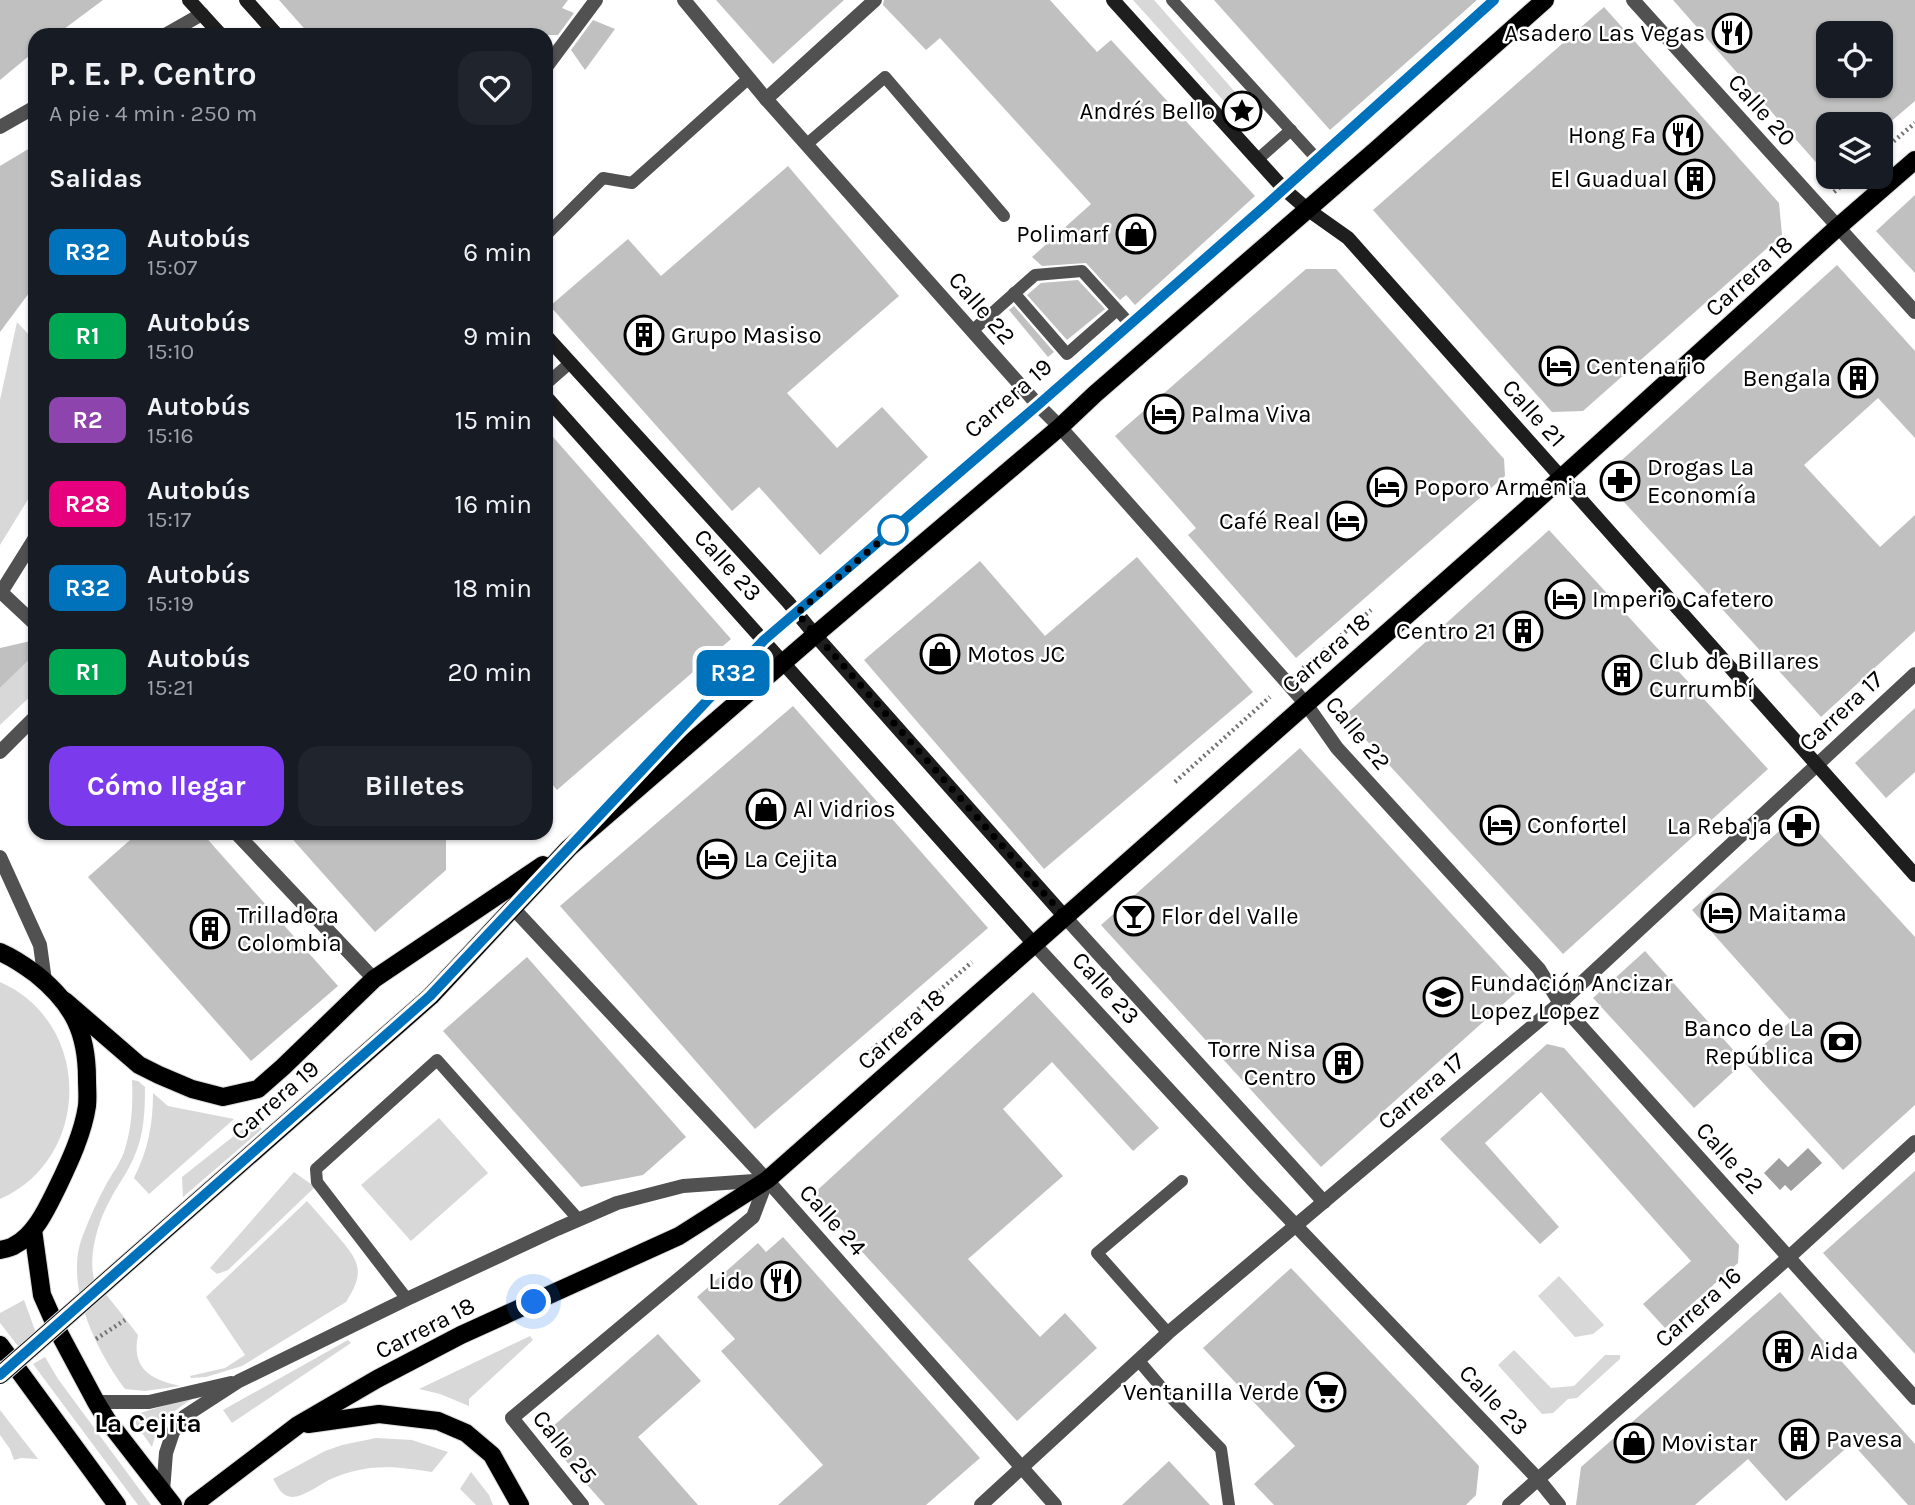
<!DOCTYPE html>
<html lang="es">
<meta charset="utf-8">
<style>
body{margin:0;font-family:Karla,sans-serif;background:#20242c;color:#f1f3f6;height:100vh;display:flex;flex-direction:column;font-size:26px;white-space:nowrap}
*{box-sizing:border-box;margin:0}
p{font-size:23px;color:#9ea1a6}
.icon{flex:none;width:38px;height:38px;fill:none;stroke:currentColor;stroke-width:2;stroke-linecap:round;stroke-linejoin:round}
.map{position:relative;flex:1;overflow:hidden}
.panel{position:absolute;left:28px;top:28px;width:525px;height:812px;display:flex;flex-direction:column;background:#171b24;border-radius:21px;box-shadow:0 2px 5px #0004}
.panel>*{flex:none}
.badge{padding:0 14px;border-radius:10px;font-size:24px;line-height:46px}
.fabs{position:absolute;left:1816px;top:21px;display:grid;gap:14px}
.fabs a{display:grid;place-items:center;width:77px;height:77px;border-radius:14px;background:#171b24;box-shadow:0 2px 5px #0004;font-size:35px}
.you{position:absolute;width:35px;height:35px;margin:-18px;border:5px solid #fff;border-radius:50%;background:#1a73e8;box-shadow:0 0 0 10px #1a73e833}
.map>.badge{position:absolute;translate:-50% -50%;box-shadow:0 0 0 4px #fff}
h2{padding:0 21px;font-size:26px;line-height:63px}
.round{display:grid;place-items:center;flex:none;width:74px;height:74px;border-radius:21px;background:#20242c}
.summary{display:flex;align-items:center;justify-content:space-between;height:119px;padding:0 21px}
h1{font-size:33px;font-weight:700;line-height:52px}
.action{display:flex;gap:14px;margin-top:auto;padding:14px 21px}
.action a{flex:1;height:80px;border-radius:21px;background:#7c3aed;color:#fff;font-size:28px;font-weight:700;line-height:80px;text-align:center}
.action a+a{background:#20242c;color:#f1f3f6}
ul{padding:0;list-style:none}
li{display:flex;align-items:center;gap:21px;height:84px;padding:0 21px}
li div{flex:1}
li b{display:block;font-size:26px}
li em{font-style:normal}
li .badge{min-width:77px;font-weight:700;text-align:center}
.map>svg:first-child{display:block}
.green{fill:#d8d8d8}
.water{fill:#9f9f9f}
.building{fill:#c0c0c0;fill-rule:evenodd}
.lines{fill:none;stroke-linecap:round;stroke-linejoin:round}
.primary-casing{stroke:#dbdbdb;stroke-width:20}
.path{stroke:#737373;stroke-width:4.5;stroke-dasharray:2 3.5;stroke-linecap:butt}
.lane{stroke:#515151;stroke-width:12}
.street{stroke:#515151;stroke-width:14}
.secondary{stroke:#1e1e1e;stroke-width:14}
.primary{stroke:#000;stroke-width:18}
.primary-bridge-casing{stroke:#dbdbdb;stroke-width:20;stroke-linecap:butt}
.primary-bridge{stroke:#000;stroke-width:18}
.line-casing{stroke:#fff;stroke-width:16}
.line{stroke:#0072bc;stroke-width:10}
.walk{stroke:#000;stroke-width:7;stroke-dasharray:0 12.6}
.stop-dot{fill:#fff;stroke:#0072bc;stroke-width:3.5}
.labels{text-anchor:middle;dominant-baseline:central;stroke-width:5;stroke-linejoin:round;paint-order:stroke}
.poi-label{font-size:24px;fill:#000;stroke:#fff;text-anchor:start}
.street-label{font-size:24px;fill:#000;stroke:#fff}
.neighbourhood-label{font-size:26px;font-weight:bold;fill:#000;stroke:#fff}
</style>
<div class="map">
<svg width="1915" height="1505" viewBox="0 0 1915 1505">
<rect width="100%" height="100%" fill="#fff"/>
<g class="green">
<path d="M1133 0H1154L1250 109 1240 119Z"/>
<path d="M17 322 32 338 35 346V488L0 545V400Z"/>
<path d="M35 654V692L0 725V688Z"/>
<path d="M0 982C93 1023 92 1158 0 1199Z"/>
<path d="M132 1080 138 1081 145 1087C145 1111 144 1135 134 1157 128 1172 117 1186 110 1200 98 1221 88 1256 94 1279L138 1335C131 1369 151 1380 180 1386L145 1391 125 1389C96 1350 63 1284 83 1235 90 1217 98 1199 108 1181 114 1171 122 1160 125 1149 132 1126 133 1103 132 1080Z"/>
<path d="M153 1093 168 1106 234 1119 149 1194 134 1178C148 1150 153 1125 153 1093Z"/>
<path d="M439 1118 488 1173 411 1241 361 1185Z"/>
<path d="M254 1120 262 1129 183 1197 182 1177Z"/>
<path d="M294 1172 315 1187 228 1270 217 1274 210 1268Z"/>
<path d="M307 1201C317 1212 326 1223 336 1234 358 1260 367 1270 346 1302L242 1366 206 1377 191 1378 190 1376 225 1368 245 1355 206 1297Z"/>
<path d="M1559 1276 1604 1325 1593 1334 1575 1337 1538 1296Z"/>
<path d="M24 1300 36 1333 18 1346 0 1323V1313Z"/>
<path d="M530 1336 533 1340 469 1399V1406L440 1394 419 1389Z"/>
<path d="M348 1340 351 1343 232 1423 223 1410Z"/>
<path d="M1514 1350 1551 1388 1574 1386 1605 1355H1620V1359L1577 1398 1568 1399 1553 1413 1542 1414 1498 1365Z"/>
<path d="M45 1357 58 1379 151 1505H138L33 1364Z"/>
<path d="M196 1396C174 1411 159 1420 152 1447L130 1416Z"/>
<path d="M0 1410 38 1459 21 1458 14 1460 10 1449 0 1435Z"/>
<path d="M376 1438 412 1440 448 1452 432 1472C394 1466 367 1463 331 1479 320 1484 304 1497 292 1497 281 1496 278 1487 273 1479L325 1451 342 1445Z"/>
<path d="M471 1472 489 1495 493 1505H476L460 1489Z"/>
</g>
<path class="water" d="M1808 1148 1822 1163 1791 1191 1785 1185 1780 1190 1764 1173 1779 1158 1788 1167Z"/>
<g class="building">
<path d="M0 0H103L56 35H35V51L0 80Z"/>
<path d="M279 0H568L562 8 574 13 558 35H310Z"/>
<path d="M716 0H844L773 64Z"/>
<path d="M884 0H1050L1097 52 1111 40 1255 196 1135 305 1126 295 1120 300 1086 263 1042 266 1032 257 1091 204 940 38 926 50 883 5Z"/>
<path d="M1214 0H1477L1330 130Z"/>
<path d="M1673 0H1915V101L1888 124H1829V177ZM1829 33H1881V86H1829Z"/>
<path d="M1604 7 1779 203 1782 235 1583 411 1552 412 1373 210Z"/>
<path d="M593 20 615 29 585 70 571 50Z"/>
<path d="M35 145V285L0 332V166Z"/>
<path d="M788 166 899 296 787 393 837 448 882 407 928 457 820 555 759 487 732 511 550 306 628 239 661 276Z"/>
<path d="M1915 195V273L1876 231Z"/>
<path d="M1837 265 1915 351V438L1878 398 1804 465 1880 547 1915 515V631L1821 717 1602 478Z"/>
<path d="M1306 269H1336L1504 459 1505 476 1296 658 1188 535 1196 528 1115 436Z"/>
<path d="M1078 280 1105 309 1067 340 1027 295 1041 283Z"/>
<path d="M1014 306 1054 352 1048 357 1009 310Z"/>
<path d="M546 429 731 639 557 790 546 777Z"/>
<path d="M1549 530 1768 769 1563 954 1344 716Z"/>
<path d="M1137 557 1253 692 1044 869 864 660 980 561 1045 636Z"/>
<path d="M35 640V654L0 688V648Z"/>
<path d="M793 706 988 928 755 1129 560 906Z"/>
<path d="M1915 708V772L1886 798 1855 763Z"/>
<path d="M1300 748 1520 989 1321 1167 1101 925Z"/>
<path d="M1800 812 1915 937V1105L1843 1170 1744 1062 1791 1021 1692 910Z"/>
<path d="M138 833H202L338 986 251 1061 88 877Z"/>
<path d="M287 833H446V870L375 932Z"/>
<path d="M1645 951 1744 1062 1694 1108 1593 998Z"/>
<path d="M527 957 686 1137 643 1175 581 1187 443 1031Z"/>
<path d="M1033 992 1159 1128 1133 1151 1052 1062 1003 1109 1063 1176 968 1259 1040 1337 1065 1313 1097 1348 1017 1421 811 1196Z"/>
<path d="M1547 1044 1564 1048 1739 1245 1738 1263 1665 1328 1643 1304 1691 1261 1541 1092 1485 1143 1559 1227 1540 1244 1440 1139Z"/>
<path d="M1915 1171V1354L1823 1253Z"/>
<path d="M783 1237 980 1458 926 1505H778L823 1465 721 1351 735 1339 697 1297 758 1243 766 1252Z"/>
<path d="M1291 1268 1479 1466 1476 1495 1466 1505H1274L1254 1484 1295 1446 1203 1348Z"/>
<path d="M1780 1292 1915 1444V1505H1908L1852 1443 1786 1501 1748 1459 1695 1505H1576L1581 1467Z"/>
<path d="M658 1334 701 1381 638 1437 698 1505H605L543 1435Z"/>
<path d="M1169 1461 1210 1505H1122Z"/>
</g>
<g class="lines">
<defs>
<g id="primary">
<path d="M0 952C14 958 24 965 36 974 73 1004 87 1032 87 1079 87 1088 88 1097 87 1106 83 1133 70 1161 58 1186 48 1206 36 1234 15 1245 11 1248 5 1249 0 1250"/>
<path d="M431 996 569 848 815 635 1060 427 1095 394 1376 150 1545 0"/>
<path d="M65 1001 139 1065 159 1075 192 1089 223 1097 258 1089 283 1067 374 979 543 865"/>
<path d="M33 1230 42 1295 58 1331 96 1402 107 1420 173 1505"/>
<path d="M0 1345 117 1505"/>
<path d="M308 1424 379 1414 438 1421 466 1433 492 1455 520 1505"/>
<path d="M193 1505 298 1425 377 1379 461 1335 679 1236 767 1180 1527 509 1838 227 1915 160"/>
</g>
</defs>
<use href="#primary" class="primary-casing"/>
<g class="path">
<path d="M1881 152 1915 123"/>
<path d="M1834 192 1852 177"/>
<path d="M1303 668 1371 610"/>
<path d="M1175 782 1270 697"/>
<path d="M860 1060 972 962"/>
<path d="M96 1339 125 1320"/>
</g>
<g class="lane">
<path d="M1172 0 1317 159"/>
<path d="M807 144 885 77 1004 216"/>
<path d="M1257 160 1291 130"/>
<path d="M546 235 603 178 632 183 749 78"/>
<path d="M1014 293 1067 354 1117 310"/>
<path d="M972 331 1035 275 1082 271 1130 324"/>
<path d="M546 384 570 363"/>
<path d="M615 799 764 640 1130 324 1284 189 1494 0"/>
<path d="M407 1299 317 1182 316 1169 437 1060 579 1220"/>
<path d="M1168 1333 1097 1253 1182 1181"/>
<path d="M1139 1361 1161 1387 1221 1449 1229 1505"/>
</g>
<g class="street">
<path d="M684 0 766 99 1038 405 1060 427 1306 704 1337 748 1539 969 1560 1003 1915 1398"/>
<path d="M1633 0 1915 312"/>
<path d="M165 35 202 14"/>
<path d="M546 67 596 0"/>
<path d="M766 99 875 0"/>
<path d="M0 127 35 107"/>
<path d="M1 592 35 624"/>
<path d="M0 594 35 538"/>
<path d="M0 752 35 717"/>
<path d="M236 833 374 979"/>
<path d="M0 857 40 945 45 981"/>
<path d="M513 908 767 1180 1055 1505"/>
<path d="M1065 917 1324 1202"/>
<path d="M1034 944 1256 1184 1538 1479 1559 1505"/>
<path d="M96 1402H149L231 1383"/>
<path d="M163 1491 166 1453 173 1432 185 1416 239 1381 407 1299 557 1229 617 1203 683 1186 766 1180"/>
<path d="M582 1505 512 1418 753 1217 767 1180"/>
<path d="M981 1505 1168 1333 1560 1003 1915 674"/>
<path d="M1509 1505 1788 1258 1915 1142"/>
</g>
<g class="secondary">
<path d="M189 0 221 35"/>
<path d="M246 0 277 35"/>
<path d="M1113 0 1284 189 1307 209 1348 238 1915 875"/>
<path d="M546 336 788 602 815 635 1065 917"/>
<path d="M546 397 1034 944"/>
</g>
<use href="#primary" class="primary"/>
<defs>
<path id="primary-bridge" d="M0 1375 431 996"/>
</defs>
<use href="#primary-bridge" class="primary-bridge-casing"/>
<use href="#primary-bridge" class="primary-bridge"/>
</g>
<g class="lines">
<defs>
<path id="line" d="M0 1375 430 996 764 640 1038 405 1265 206 1494 0"/>
</defs>
<use href="#line" class="line-casing"/>
<use href="#line" class="line"/>
<path class="walk" d="M534 1302 679 1236 768 1180 1065 917 797 613 893 530"/>
</g>
<defs>
<symbol id="restaurant-ring" viewBox="-11 -11 22 22"><circle r="9.5" fill="#fff" stroke="#000" stroke-width="1.5"/><path d="M-5-6h1v4h1v-4h1v4h1v-4h1v5L-1.5 .5V6h-2V.5L-5-1ZM5-6V6H3V1.5H1.5Q1.5-4 5-6Z" fill="#000"/></symbol>
<symbol id="sight-ring" viewBox="-11 -11 22 22"><circle r="9.5" fill="#fff" stroke="#000" stroke-width="1.5"/><path d="M0-6L1.8-2.2L6-1.7L2.9 1.2L3.7 5.4L0 3.3L-3.7 5.4L-2.9 1.2L-6-1.7L-1.8-2.2Z" fill="#000"/></symbol>
<symbol id="building-ring" viewBox="-11 -11 22 22"><circle r="9.5" fill="#fff" stroke="#000" stroke-width="1.5"/><path d="M-4-6H4V6H1V3H-1V6H-4ZM-2.5-4.3h1.7v1.8h-1.7ZM.8-4.3h1.7v1.8H.8ZM-2.5-1h1.7V.8h-1.7ZM.8-1h1.7V.8H.8Z" fill="#000"/></symbol>
<symbol id="shop-ring" viewBox="-11 -11 22 22"><circle r="9.5" fill="#fff" stroke="#000" stroke-width="1.5"/><path d="M-5-2.5h2.3a2.7 3.5 0 0 1 5.4 0H5L5.5 6h-11ZM-1.5-2.5h3a1.5 2.3 0 0 0-3 0Z" fill="#000"/></symbol>
<symbol id="hotel-ring" viewBox="-11 -11 22 22"><circle r="9.5" fill="#fff" stroke="#000" stroke-width="1.5"/><path d="M-6-4.5h1.5V1H6V5H4.5V3h-9V5H-6ZM-4 0a1.8 1.8 0 1 1 3.6 0ZM.5 0V-2.5h3Q6-2.5 6 0Z" fill="#000"/></symbol>
<symbol id="pharmacy-ring" viewBox="-11 -11 22 22"><circle r="9.5" fill="#fff" stroke="#000" stroke-width="1.5"/><path d="M-2-6h4v4h4v4h-4v4h-4v-4h-4v-4h4Z" fill="#000"/></symbol>
<symbol id="bar-ring" viewBox="-11 -11 22 22"><circle r="9.5" fill="#fff" stroke="#000" stroke-width="1.5"/><path d="M-6-5H6L.8 .8V4.5H3.5V6h-7V4.5H-.8V.8Z" fill="#000"/></symbol>
<symbol id="university-ring" viewBox="-11 -11 22 22"><circle r="9.5" fill="#fff" stroke="#000" stroke-width="1.5"/><path d="M0-5L7-2L0 1L-7-2ZM-4 1L0 2.5L4 1V4Q0 6-4 4Z" fill="#000"/></symbol>
<symbol id="bank-ring" viewBox="-11 -11 22 22"><circle r="9.5" fill="#fff" stroke="#000" stroke-width="1.5"/><path d="M-6-4H6V4H-6ZM0-2.3a2.3 2.3 0 1 0 0 4.6a2.3 2.3 0 1 0 0-4.6Z" fill="#000"/></symbol>
<symbol id="supermarket-ring" viewBox="-11 -11 22 22"><circle r="9.5" fill="#fff" stroke="#000" stroke-width="1.5"/><path d="M-6-5.5h2.5l.6 2H6L4.5 2H-2.5L-4.4-4H-6ZM-1.5 3.2a1.3 1.3 0 1 0 .1 0ZM3 3.2a1.3 1.3 0 1 0 .1 0Z" fill="#000"/></symbol>
</defs>
<g fill-rule="evenodd">
<use href="#restaurant-ring" x="1710" y="11" width="44" height="44"/>
<use href="#sight-ring" x="1220" y="89" width="44" height="44"/>
<use href="#restaurant-ring" x="1661" y="113" width="44" height="44"/>
<use href="#building-ring" x="1673" y="157" width="44" height="44"/>
<use href="#shop-ring" x="1114" y="212" width="44" height="44"/>
<use href="#building-ring" x="622" y="313" width="44" height="44"/>
<use href="#hotel-ring" x="1537" y="344" width="44" height="44"/>
<use href="#building-ring" x="1836" y="356" width="44" height="44"/>
<use href="#hotel-ring" x="1142" y="392" width="44" height="44"/>
<use href="#pharmacy-ring" x="1598" y="459" width="44" height="44"/>
<use href="#hotel-ring" x="1365" y="465" width="44" height="44"/>
<use href="#hotel-ring" x="1325" y="499" width="44" height="44"/>
<use href="#hotel-ring" x="1543" y="577" width="44" height="44"/>
<use href="#building-ring" x="1501" y="609" width="44" height="44"/>
<use href="#shop-ring" x="918" y="632" width="44" height="44"/>
<use href="#building-ring" x="1600" y="653" width="44" height="44"/>
<use href="#shop-ring" x="744" y="787" width="44" height="44"/>
<use href="#hotel-ring" x="1478" y="803" width="44" height="44"/>
<use href="#pharmacy-ring" x="1777" y="804" width="44" height="44"/>
<use href="#hotel-ring" x="695" y="837" width="44" height="44"/>
<use href="#hotel-ring" x="1699" y="891" width="44" height="44"/>
<use href="#bar-ring" x="1112" y="894" width="44" height="44"/>
<use href="#building-ring" x="188" y="907" width="44" height="44"/>
<use href="#university-ring" x="1421" y="975" width="44" height="44"/>
<use href="#bank-ring" x="1819" y="1020" width="44" height="44"/>
<use href="#building-ring" x="1321" y="1041" width="44" height="44"/>
<use href="#restaurant-ring" x="759" y="1259" width="44" height="44"/>
<use href="#building-ring" x="1761" y="1329" width="44" height="44"/>
<use href="#supermarket-ring" x="1304" y="1370" width="44" height="44"/>
<use href="#building-ring" x="1777" y="1417" width="44" height="44"/>
<use href="#shop-ring" x="1612" y="1421" width="44" height="44"/>
</g>
<circle class="stop-dot" cx="893" cy="530" r="14"/>
<g class="labels">
<g class="poi-label">
<text x="1705" y="33" text-anchor="end">Asadero Las Vegas</text>
<text x="1215" y="111" text-anchor="end">Andrés Bello</text>
<text x="1656" y="135" text-anchor="end">Hong Fa</text>
<text x="1668" y="179" text-anchor="end">El Guadual</text>
<text x="1109" y="234" text-anchor="end">Polimarf</text>
<text x="671" y="335">Grupo Masiso</text>
<text x="1586" y="366">Centenario</text>
<text x="1831" y="378" text-anchor="end">Bengala</text>
<text x="1191" y="414">Palma Viva</text>
<text x="1647" y="467">Drogas La<tspan x="1647" dy="28">Economía</tspan></text>
<text x="1414" y="487">Poporo Armenia</text>
<text x="1320" y="521" text-anchor="end">Café Real</text>
<text x="1592" y="599">Imperio Cafetero</text>
<text x="1496" y="631" text-anchor="end">Centro 21</text>
<text x="967" y="654">Motos JC</text>
<text x="1649" y="661">Club de Billares<tspan x="1649" dy="28">Currumbí</tspan></text>
<text x="793" y="809">Al Vidrios</text>
<text x="1527" y="825">Confortel</text>
<text x="1772" y="826" text-anchor="end">La Rebaja</text>
<text x="744" y="859">La Cejita</text>
<text x="1748" y="913">Maitama</text>
<text x="237" y="915">Trilladora<tspan x="237" dy="28">Colombia</tspan></text>
<text x="1161" y="916">Flor del Valle</text>
<text x="1470" y="983">Fundación Ancizar<tspan x="1470" dy="28">Lopez Lopez</tspan></text>
<text x="1814" y="1028" text-anchor="end">Banco de La<tspan x="1814" dy="28">República</tspan></text>
<text x="1316" y="1049" text-anchor="end">Torre Nisa<tspan x="1316" dy="28">Centro</tspan></text>
<text x="754" y="1281" text-anchor="end">Lido</text>
<text x="1810" y="1351">Aida</text>
<text x="1299" y="1392" text-anchor="end">Ventanilla Verde</text>
<text x="1826" y="1439">Pavesa</text>
<text x="1661" y="1443">Movistar</text>
</g>
<g class="street-label">
<text transform="translate(1762 110) rotate(48)">Calle 20</text>
<text transform="translate(1749 276) rotate(-42)">Carrera 18</text>
<text transform="translate(982 308) rotate(49)">Calle 22</text>
<text transform="translate(1008 398) rotate(-41)">Carrera 19</text>
<text transform="translate(1534 413) rotate(48)">Calle 21</text>
<text transform="translate(728 565) rotate(48)">Calle 23</text>
<text transform="translate(1326 653) rotate(-41)">Carrera 18</text>
<text transform="translate(1841 711) rotate(-43)">Carrera 17</text>
<text transform="translate(1358 733) rotate(51)">Calle 22</text>
<text transform="translate(1106 988) rotate(48)">Calle 23</text>
<text transform="translate(901 1029) rotate(-42)">Carrera 18</text>
<text transform="translate(1421 1091) rotate(-40)">Carrera 17</text>
<text transform="translate(275 1100) rotate(-41)">Carrera 19</text>
<text transform="translate(1730 1158) rotate(48)">Calle 22</text>
<text transform="translate(833 1220) rotate(48)">Calle 24</text>
<text transform="translate(1698 1307) rotate(-42)">Carrera 16</text>
<text transform="translate(425 1328) rotate(-27)">Carrera 18</text>
<text transform="translate(1494 1400) rotate(46)">Calle 23</text>
<text transform="translate(565 1447) rotate(51)">Calle 25</text>
</g>
<g class="neighbourhood-label">
<text x="148" y="1423">La Cejita</text>
</g>
</g>
</svg>
<div class="fabs">
<a><svg class="icon" aria-label="locate" viewBox="0 0 24 24"><circle cx="12" cy="12" r="6"/><path d="M12 2v4M12 18v4M2 12h4M18 12h4"/></svg></a>
<a><svg class="icon" aria-label="layers" viewBox="0 0 24 24"><path d="M12 4l9 5-9 5-9-5zM3 14l9 5 9-5"/></svg></a>
</div>
<div class="you" style="left:534px;top:1302px"></div>
<b class="badge" style="left:733px;top:673px;background:#0072bc;color:#fff">R32</b>
<section class="panel">
<div class="summary"><div><h1>P. E. P. Centro</h1><p>A pie · 4 min · 250 m</p></div><a class="round"><svg class="icon" aria-label="heart" viewBox="0 0 24 24"><path d="M12 20l-8-8c-3-5 5-10 8-4 3-6 11-1 8 4z"/></svg></a></div>
<h2>Salidas</h2>
<ul>
<li><span class="badge" style="background:#0072bc;color:#fff">R32</span><div><b>Autobús</b><p>15:07</p></div><em>6 min</em></li>
<li><span class="badge" style="background:#00a651;color:#fff">R1</span><div><b>Autobús</b><p>15:10</p></div><em>9 min</em></li>
<li><span class="badge" style="background:#8e44ad;color:#fff">R2</span><div><b>Autobús</b><p>15:16</p></div><em>15 min</em></li>
<li><span class="badge" style="background:#e6007e;color:#fff">R28</span><div><b>Autobús</b><p>15:17</p></div><em>16 min</em></li>
<li><span class="badge" style="background:#0072bc;color:#fff">R32</span><div><b>Autobús</b><p>15:19</p></div><em>18 min</em></li>
<li><span class="badge" style="background:#00a651;color:#fff">R1</span><div><b>Autobús</b><p>15:21</p></div><em>20 min</em></li>
</ul>
<div class="action"><a>Cómo llegar</a><a>Billetes</a></div>
</section>
</div>
